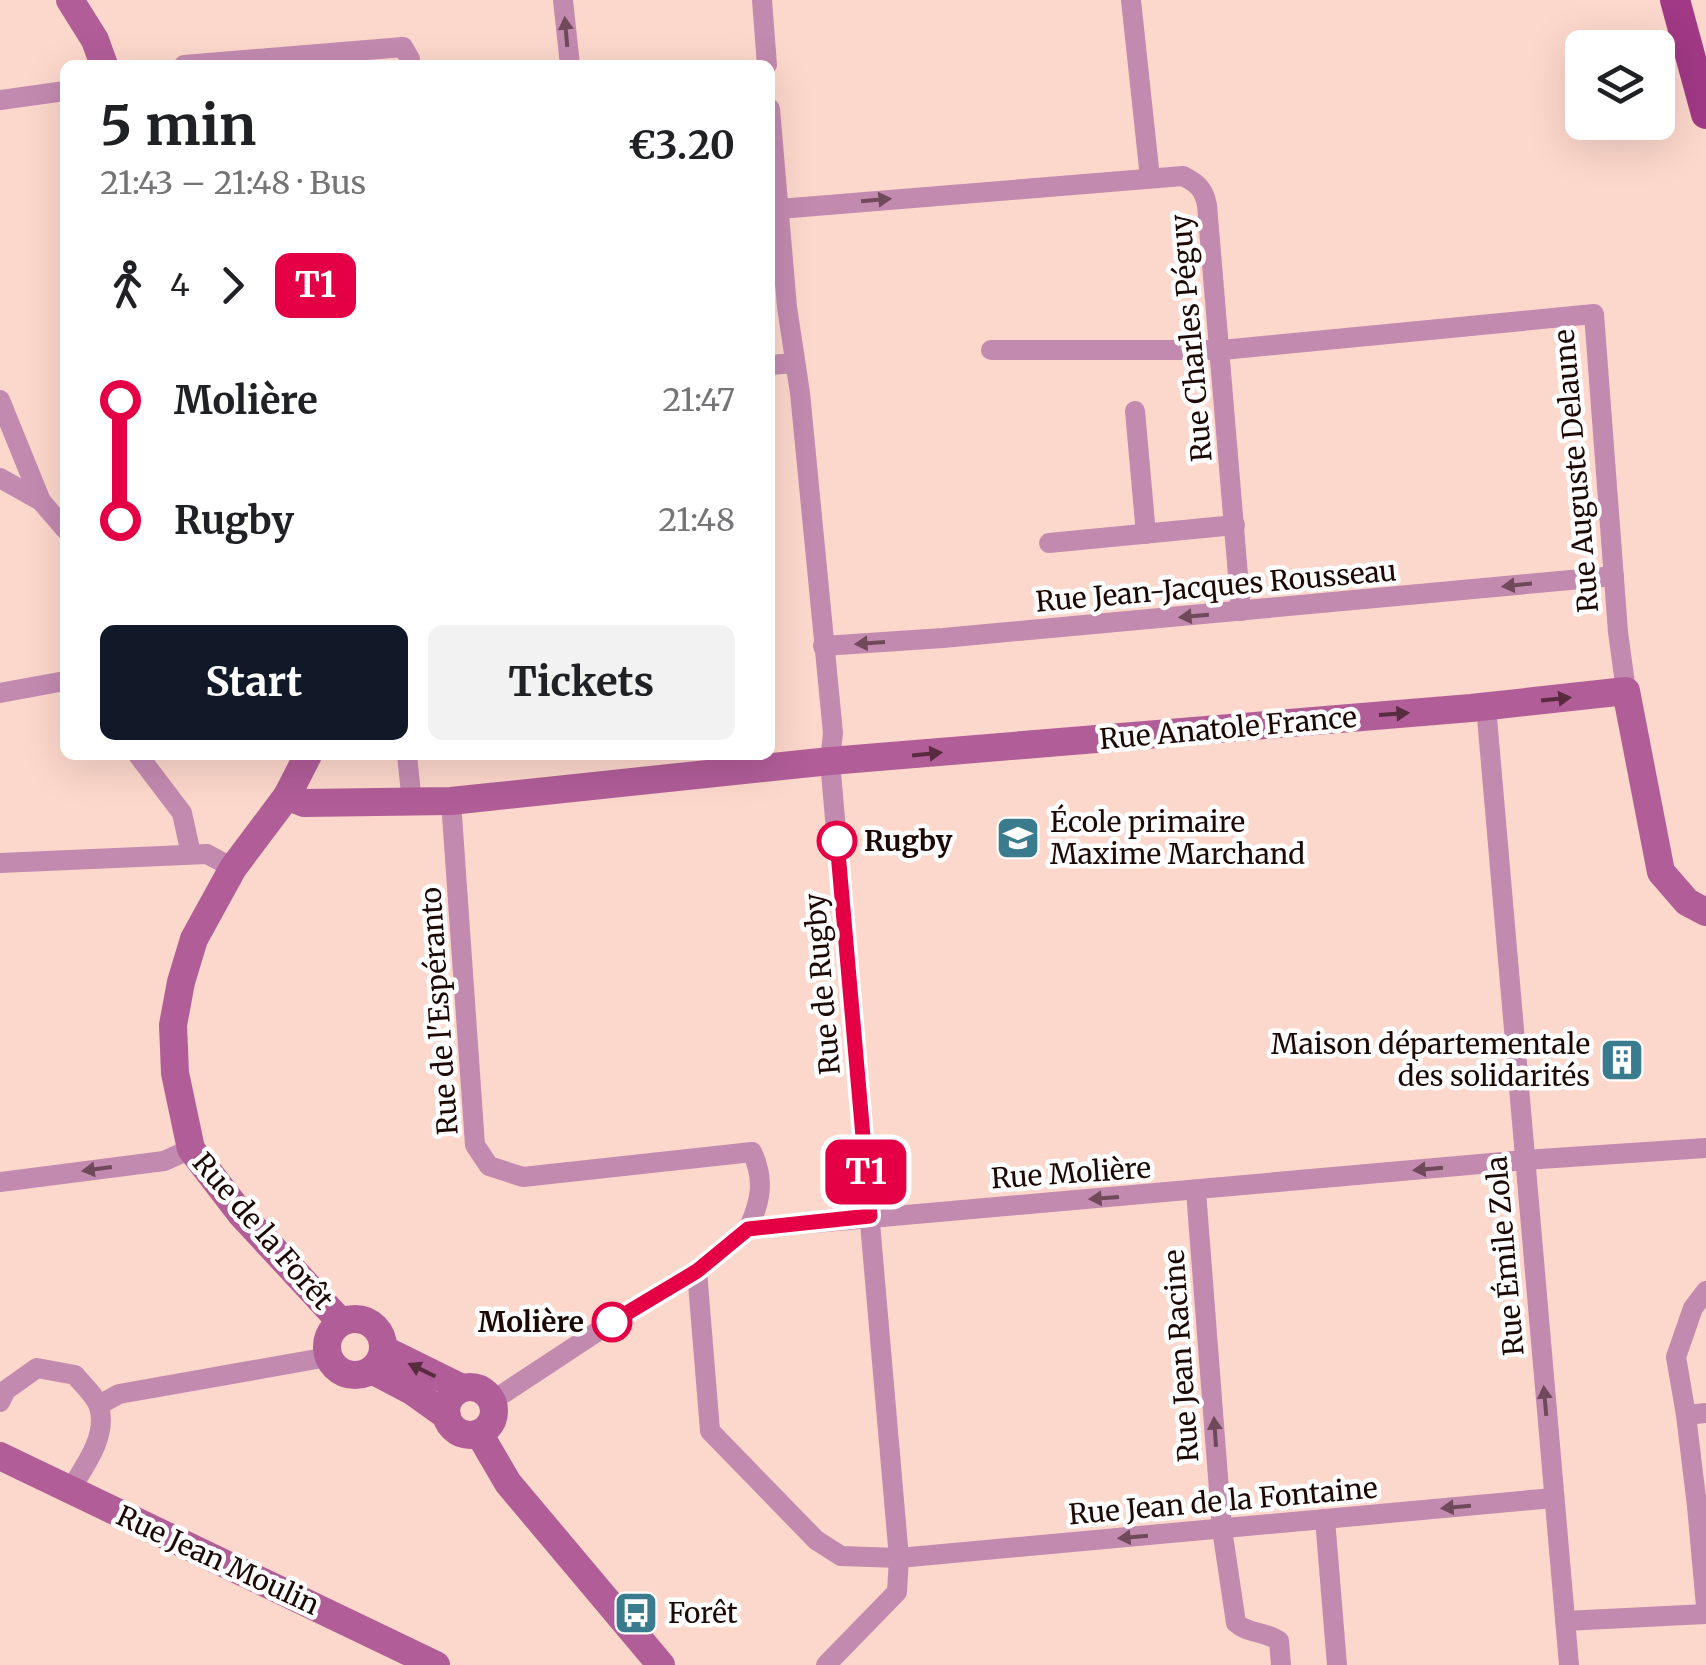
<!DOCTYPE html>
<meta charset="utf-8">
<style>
body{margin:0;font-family:Merriweather,serif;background:#f2f2f2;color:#202124;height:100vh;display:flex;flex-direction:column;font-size:38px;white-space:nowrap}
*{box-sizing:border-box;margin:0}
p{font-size:32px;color:#757577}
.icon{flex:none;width:55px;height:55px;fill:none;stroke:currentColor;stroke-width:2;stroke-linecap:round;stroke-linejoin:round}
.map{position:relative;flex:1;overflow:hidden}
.drawer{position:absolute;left:60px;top:60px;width:715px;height:700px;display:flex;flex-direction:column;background:#fff;border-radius:15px;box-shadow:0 10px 40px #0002}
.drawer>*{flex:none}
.badge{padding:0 20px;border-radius:15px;font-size:35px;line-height:65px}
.buttons{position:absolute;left:1565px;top:30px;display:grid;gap:20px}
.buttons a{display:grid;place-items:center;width:110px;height:110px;border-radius:15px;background:#fff;box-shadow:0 10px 40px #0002;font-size:50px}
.map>.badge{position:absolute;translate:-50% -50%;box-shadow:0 0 0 5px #fff}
.legs{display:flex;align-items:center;gap:15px;height:110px;padding:0 40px;font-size:32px}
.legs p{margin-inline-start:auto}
.overview{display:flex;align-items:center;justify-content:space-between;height:170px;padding:0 40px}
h1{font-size:55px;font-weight:700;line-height:75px}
.cta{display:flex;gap:20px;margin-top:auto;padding:20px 40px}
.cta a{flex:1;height:115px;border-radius:15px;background:#111827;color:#fff;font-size:40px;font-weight:700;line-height:115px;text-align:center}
.cta a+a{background:#f2f2f2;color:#202124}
ul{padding:0 40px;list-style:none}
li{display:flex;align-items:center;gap:35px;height:120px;font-size:38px}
li i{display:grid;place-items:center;width:15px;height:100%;margin:0 12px;background:currentColor}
li i::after{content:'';width:25px;height:25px;margin:-12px;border:8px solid;border-radius:50%;background:#fff}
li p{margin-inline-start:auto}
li:first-child i{background:linear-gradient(#0000 50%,currentColor 0)}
li:last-child i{background:linear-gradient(currentColor 50%,#0000 0)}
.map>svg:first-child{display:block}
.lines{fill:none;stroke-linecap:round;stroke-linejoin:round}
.street{stroke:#c38ab0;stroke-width:20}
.secondary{stroke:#b15d98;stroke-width:28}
.primary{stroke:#a13986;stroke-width:30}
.oneway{fill:#704a5a}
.oneway2{fill:#582b3f}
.line-1-casing{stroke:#fff;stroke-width:22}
.line-1{stroke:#e50046;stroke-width:15}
.stop-1-dot{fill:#fff;stroke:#e50046;stroke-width:5}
.labels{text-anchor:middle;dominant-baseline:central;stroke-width:9;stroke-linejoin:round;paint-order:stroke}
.street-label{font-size:28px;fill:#1d0904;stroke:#fff}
.poi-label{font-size:28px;fill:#1d0904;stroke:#fff;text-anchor:start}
.stop-label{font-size:28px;font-weight:bold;fill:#1d0904;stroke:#fff;text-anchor:start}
</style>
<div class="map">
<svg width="1706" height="1665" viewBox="0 0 1706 1665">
<rect width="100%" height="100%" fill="#fcd7cb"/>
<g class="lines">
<g class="street">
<path d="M563 0 570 65"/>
<path d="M762 0 767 65"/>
<path d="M1131 0 1150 178"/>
<path d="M184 65 403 47 410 59 408 65"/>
<path d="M0 100 65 91"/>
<path d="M770 109 787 307 800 393 833 733 830 761 899 1558 897 1592 826 1665"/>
<path d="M779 209 1183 176C1197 183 1204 189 1207 205L1241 611"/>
<path d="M991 350H1222L1594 314 1618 632 1626 691"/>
<path d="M770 365 795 363"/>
<path d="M0 400 41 501 65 529"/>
<path d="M1135 411 1146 534"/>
<path d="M0 478 41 501"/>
<path d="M1049 543 1235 525"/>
<path d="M823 646 943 638 1614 576"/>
<path d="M0 693 65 681"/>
<path d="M1486 706 1569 1665"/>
<path d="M138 755 182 813 191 854"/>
<path d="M407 755 412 803"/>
<path d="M451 801 475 1145 489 1166 523 1177 752 1152C765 1180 761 1201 748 1229"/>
<path d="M0 863 207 854 233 868"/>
<path d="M0 1182 164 1161 191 1149"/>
<path d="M1196 1191 1222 1529 1236 1623C1248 1634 1265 1631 1279 1641L1281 1665"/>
<path d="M697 1271 710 1431 816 1540 841 1556 899 1558 1553 1498"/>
<path d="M1706 1291 1693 1308 1676 1357 1686 1415 1706 1413"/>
<path d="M492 1401 612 1322 697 1271 748 1229 1525 1160 1706 1148"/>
<path d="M0 1402 6 1390 37 1368 75 1375C82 1384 96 1396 99 1407 108 1436 84 1467 70 1490"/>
<path d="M99 1405 119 1394 328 1357"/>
<path d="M1686 1415 1697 1506 1706 1505"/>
<path d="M1697 1506 1706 1606"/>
<path d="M1325 1519 1337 1665"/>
<path d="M1565 1621 1706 1614"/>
</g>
<g class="secondary">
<path d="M70 0 95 40 104 65"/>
<path d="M308 755 287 796 233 868 194 939 181 982 173 1025 175 1073 191 1149 241 1214 341 1322"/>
<path d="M287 796 304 803 451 801 830 761 1471 708 1626 691 1661 872 1687 902 1706 912"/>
<circle cx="355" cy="1347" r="28"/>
<path d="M383 1349 462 1388"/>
<path d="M372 1370 412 1391 447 1416"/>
<circle cx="470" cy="1411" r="24"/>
<path d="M480 1435 508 1483 661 1665"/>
<path d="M0 1456 436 1665"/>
</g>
<path class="primary" d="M1675 0 1706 114"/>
</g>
<defs><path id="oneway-solid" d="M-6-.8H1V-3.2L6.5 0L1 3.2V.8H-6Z" transform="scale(2.5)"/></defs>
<g class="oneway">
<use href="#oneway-solid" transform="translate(566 32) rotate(-95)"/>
<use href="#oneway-solid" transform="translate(876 200) rotate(-5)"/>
<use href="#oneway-solid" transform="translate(1517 585) rotate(174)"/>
<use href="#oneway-solid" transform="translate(1194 616) rotate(175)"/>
<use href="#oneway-solid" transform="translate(870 643) rotate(176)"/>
<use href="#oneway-solid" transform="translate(97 1169) rotate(172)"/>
<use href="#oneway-solid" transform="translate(1428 1169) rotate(175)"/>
<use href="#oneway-solid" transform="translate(1104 1198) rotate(176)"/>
<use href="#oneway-solid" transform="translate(1545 1401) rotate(-95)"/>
<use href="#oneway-solid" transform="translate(1215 1432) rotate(-94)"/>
<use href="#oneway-solid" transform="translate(1456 1507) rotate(175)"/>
<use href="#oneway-solid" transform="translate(1133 1537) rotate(175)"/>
</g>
<g class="oneway2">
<use href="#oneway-solid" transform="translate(1556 699) rotate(-6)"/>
<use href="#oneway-solid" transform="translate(1394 714) rotate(-4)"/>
<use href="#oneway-solid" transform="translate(927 754) rotate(-6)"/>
<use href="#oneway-solid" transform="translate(422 1370) rotate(-154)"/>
</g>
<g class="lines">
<defs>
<path id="line-1" d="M612 1322 697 1271 748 1229 870 1216 837 841"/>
</defs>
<use href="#line-1" class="line-1-casing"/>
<use href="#line-1" class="line-1"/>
</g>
<defs>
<symbol id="school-square" viewBox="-11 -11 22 22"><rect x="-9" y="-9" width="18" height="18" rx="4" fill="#3a7b8e" stroke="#fff"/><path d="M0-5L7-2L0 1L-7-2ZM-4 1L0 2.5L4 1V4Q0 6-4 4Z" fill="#fff"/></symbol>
<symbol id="building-square" viewBox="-11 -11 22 22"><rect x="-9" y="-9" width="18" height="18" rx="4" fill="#3a7b8e" stroke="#fff"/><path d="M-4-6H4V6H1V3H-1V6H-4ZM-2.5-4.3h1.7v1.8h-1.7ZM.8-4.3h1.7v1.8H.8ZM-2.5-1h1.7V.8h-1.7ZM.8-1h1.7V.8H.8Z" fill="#fff"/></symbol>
<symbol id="bus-square" viewBox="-11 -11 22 22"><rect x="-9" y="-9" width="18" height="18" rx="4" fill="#3a7b8e" stroke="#fff"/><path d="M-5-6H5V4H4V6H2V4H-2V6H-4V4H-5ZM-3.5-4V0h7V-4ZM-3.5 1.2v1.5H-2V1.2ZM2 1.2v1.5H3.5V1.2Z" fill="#fff"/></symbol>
</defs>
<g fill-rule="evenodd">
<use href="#school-square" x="993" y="813" width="50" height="50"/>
<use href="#building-square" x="1597" y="1035" width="50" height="50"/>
<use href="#bus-square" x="611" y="1588" width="50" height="50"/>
</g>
<g class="stop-1-dot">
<circle cx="837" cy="841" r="18"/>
<circle cx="612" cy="1322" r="18"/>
</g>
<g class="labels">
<g class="street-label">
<text transform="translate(1191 338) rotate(-95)">Rue Charles Péguy</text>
<text transform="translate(1576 471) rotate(-95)">Rue Auguste Delaune</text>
<text transform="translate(1216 586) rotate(-5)">Rue Jean-Jacques Rousseau</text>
<text transform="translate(1228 728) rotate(-5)">Rue Anatole France</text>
<text transform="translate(822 984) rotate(-95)">Rue de Rugby</text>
<text transform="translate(439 1011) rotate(-94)">Rue de l'Espéranto</text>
<text transform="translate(1071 1173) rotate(-4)">Rue Molière</text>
<text transform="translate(263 1231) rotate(49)">Rue de la Forêt</text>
<text transform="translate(1505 1256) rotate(-95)">Rue Émile Zola</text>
<text transform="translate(1181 1356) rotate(-94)">Rue Jean Racine</text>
<text transform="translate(1223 1501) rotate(-5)">Rue Jean de la Fontaine</text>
<text transform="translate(218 1560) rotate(25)">Rue Jean Moulin</text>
</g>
<g class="poi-label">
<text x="1050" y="822">École primaire<tspan x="1050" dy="32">Maxime Marchand</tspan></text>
<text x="1590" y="1044" text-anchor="end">Maison départementale<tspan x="1590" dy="32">des solidarités</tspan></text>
<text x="668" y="1613">Forêt</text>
</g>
<g class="stop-label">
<text x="864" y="841">Rugby</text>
<text x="584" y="1322" text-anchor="end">Molière</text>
</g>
</g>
</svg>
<div class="buttons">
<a><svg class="icon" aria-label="layers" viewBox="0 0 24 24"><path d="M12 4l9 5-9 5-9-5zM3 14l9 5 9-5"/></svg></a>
</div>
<b class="badge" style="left:866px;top:1172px;background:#e50046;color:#fff">T1</b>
<section class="drawer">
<div class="overview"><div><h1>5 min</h1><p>21:43 – 21:48 · Bus</p></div><b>€3.20</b></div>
<div class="legs"><svg class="icon" aria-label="walk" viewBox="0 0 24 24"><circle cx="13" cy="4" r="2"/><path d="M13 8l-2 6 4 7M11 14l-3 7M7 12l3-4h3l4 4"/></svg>4<svg class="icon" aria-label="forward" viewBox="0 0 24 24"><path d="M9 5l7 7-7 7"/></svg><b class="badge" style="background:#e50046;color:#fff">T1</b></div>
<ul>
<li><i style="color:#e50046"></i><b>Molière</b><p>21:47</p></li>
<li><i style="color:#e50046"></i><b>Rugby</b><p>21:48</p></li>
</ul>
<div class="cta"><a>Start</a><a>Tickets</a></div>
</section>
</div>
